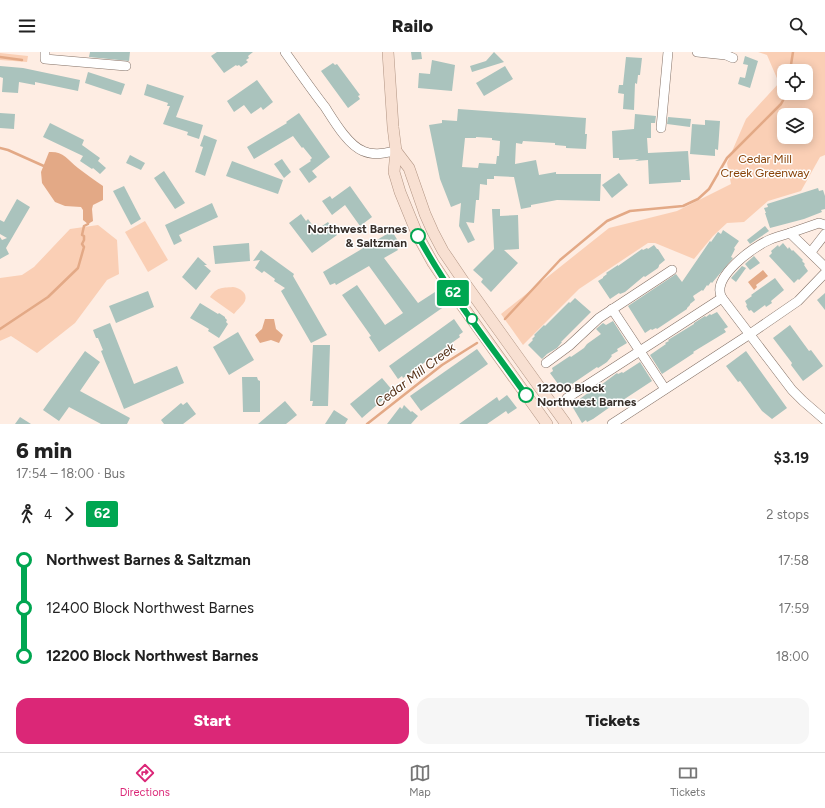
<!DOCTYPE html>
<meta charset="utf-8">
<style>
body{margin:0;font-family:Figtree,sans-serif;background:#f6f6f6;color:#222;height:100vh;display:flex;flex-direction:column;font-size:15px;white-space:nowrap}
*{box-sizing:border-box;margin:0}
p{font-size:13px;color:#767676}
.icon{flex:none;width:22px;height:22px;fill:none;stroke:currentColor;stroke-width:2;stroke-linecap:round;stroke-linejoin:round}
.map{position:relative;height:372px;overflow:hidden}
.details{display:flex;flex-direction:column;background:#fff;flex:1}
.details>*{flex:none}
.badge{padding:0 8px;border-radius:3px;font-size:14px;line-height:26px}
.buttons{position:absolute;left:777px;top:12px;display:grid;gap:8px}
.buttons a{display:grid;place-items:center;width:36px;height:36px;border-radius:8px;background:#fff;box-shadow:0 2px 10px #0003;font-size:20px}
.map>.badge{position:absolute;translate:-50% -50%;box-shadow:0 0 0 2px #fff}
.legs{display:flex;align-items:center;gap:6px;height:44px;padding:0 16px;font-size:13px}
.legs p{margin-inline-start:auto}
.overview{display:flex;align-items:center;justify-content:space-between;height:68px;padding:0 16px}
h1{font-size:22px;font-weight:800;line-height:30px}
.action{display:flex;gap:8px;margin-top:auto;padding:8px 16px}
.action a{flex:1;height:46px;border-radius:12px;background:#db2777;color:#fff;font-size:16px;font-weight:800;line-height:46px;text-align:center}
.action a+a{background:#f6f6f6;color:#222}
ul{padding:0 16px;list-style:none}
li{display:flex;align-items:center;gap:14px;height:48px;font-size:15px}
li i{display:grid;place-items:center;width:6px;height:100%;margin:0 5px;background:currentColor}
li i::after{content:'';width:10px;height:10px;margin:-5px;border:3px solid;border-radius:50%;background:#fff}
li p{margin-inline-start:auto}
li:first-child i{background:linear-gradient(#0000 50%,currentColor 0)}
li:last-child i{background:linear-gradient(currentColor 50%,#0000 0)}
header{display:flex;justify-content:space-between;align-items:center;height:52px;padding:0 16px;background:#fff;font-size:18px;font-weight:800}
.menu{display:flex;justify-content:space-around;align-items:center;height:56px;border-top:1px solid #e0e0e0;background:#fff;font-size:11px;color:#767676}
.menu a{display:grid;justify-items:center;gap:2px}
.menu .current{color:#db2777}
.map>svg:first-child{display:block}
.green{fill:#facfb5;fill-rule:evenodd}
.water{fill:#e3a986}
.lines{fill:none;stroke-linecap:round;stroke-linejoin:round}
.stream{stroke:#e3a986;stroke-width:2.5}
.building{fill:#aac3bd;fill-rule:evenodd}
.minor-casing{stroke:#847166;stroke-width:10}
.major-casing{stroke:#b29584;stroke-width:12}
.minor{stroke:#fff;stroke-width:9}
.major{stroke:#f8e0d2;stroke-width:11}
.line-1-casing{stroke:#fff;stroke-width:9}
.line-1{stroke:#00a651;stroke-width:6}
.stop-1-dot{fill:#fff;stroke:#00a651;stroke-width:2}
.labels{text-anchor:middle;dominant-baseline:central;stroke-width:3;stroke-linejoin:round;paint-order:stroke}
.park-label{font-size:12px;fill:#874207;stroke:#fefefe}
.stop-label{font-size:12px;font-weight:bold;fill:#372f2a;stroke:#fefefe;text-anchor:end}
.water-label{font-size:13px;font-style:italic;fill:#532d13;stroke:#fefefe}
</style>
<header><svg class="icon" aria-label="menu" viewBox="0 0 24 24"><path d="M4 6h16M4 12h16M4 18h16"/></svg>Railo<svg class="icon" aria-label="search" viewBox="0 0 24 24"><circle cx="10" cy="10" r="6"/><path d="M15 15l6 6"/></svg></header>
<div class="map">
<svg width="825" height="372" viewBox="0 0 825 372">
<rect width="100%" height="100%" fill="#feede3"/>
<g class="green">
<path d="M758 0H825V103L820 105 801 139 768 149 744 170 727 171 713 184 694 207 655 191H648L579 237 523 293 501 262 609 176 677 159 731 132 727 111 746 67 779 31 767 3ZM784 19H806V41H784ZM784 63H806V85H784Z"/>
<path d="M0 1 28 4 27 10 0 8Z"/>
<path d="M145 169 168 208 148 220 125 180Z"/>
<path d="M98 173 117 188 119 222 107 228 75 271 37 301 11 284 0 289V226L22 223 34 215 70 177Z"/>
<path d="M233 235C240 236 248 241 245 249 243 253 237 258 234 262L210 245C217 235 221 236 233 235Z"/>
</g>
<g class="water">
<path d="M49 100C63 99 67 107 78 116 86 122 94 128 103 134V148L93 153 92 157 93 169 88 172 83 168V158L81 155 65 154 55 150 42 131 41 120Z"/>
<path d="M763 218 768 224 756 233 757 235 754 238 748 230Z"/>
<path d="M265 267H274L276 277 283 283 279 291 271 288 260 291 255 283 262 277Z"/>
</g>
<g class="lines">
<g class="stream">
<path d="M0 5 22 8"/>
<path d="M790 19 793 0"/>
<path d="M0 96 8 98 46 115"/>
<path d="M505 267 560 208 607 169 630 159 683 154 698 147 709 137 727 106 781 52 787 41"/>
<path d="M0 277 48 245 78 216 84 195 82 192 84 188V184L82 183 84 174 88 172V169"/>
<path d="M367 372 442 313 477 291"/>
</g>
</g>
<g class="building">
<path d="M90 0H130L129 9 89 5Z"/>
<path d="M217 0H253L248 4 249 6 246 8 248 10 241 15 239 13 237 14 236 13 224 21 211 4Z"/>
<path d="M411 0H421L422 7 412 8Z"/>
<path d="M494 0 504 10 472 20 470 14 486 9Z"/>
<path d="M745 4 758 9 750 36 738 32 740 25 745 26 748 13 743 12Z"/>
<path d="M626 5 642 6 640 23H638L637 32 635 31 634 58 623 57 624 42 618 41 619 33H623Z"/>
<path d="M432 8 455 13 452 39 418 36 419 21 430 22Z"/>
<path d="M333 11 335 13 337 12 360 43 358 44 360 47 348 56 321 19Z"/>
<path d="M0 14 23 16 80 28 78 39 35 30V33L19 30 18 41 2 40 3 26 0 25Z"/>
<path d="M505 14 513 27 484 44 476 31Z"/>
<path d="M88 20 125 32 121 43 85 31Z"/>
<path d="M257 28 273 50 263 58 261 55 251 62 244 53 234 60 227 49Z"/>
<path d="M147 32 184 44 176 65 203 73 199 87 187 83 188 80 163 72 170 54H167L168 51 144 43Z"/>
<path d="M458 57 586 66 585 82H587L586 97 566 96V94L555 93V91L523 89 522 92 516 91 515 112 536 108 539 123 556 120V122H601L600 149 557 148 531 153V155L521 157 514 125 494 124V127H487V133L480 132 479 148H476L474 171 466 170 475 188 468 191 459 174 461 151 451 155 440 127 429 73 442 71V68L457 69ZM476 85 492 86V88L500 89 499 104H497L496 112 479 111 478 116 462 115 465 86H476Z"/>
<path d="M0 61 15 62 14 77 0 76Z"/>
<path d="M299 61 330 105 312 119 317 125 309 131 299 117 311 109 310 108 312 106 303 95 302 96 293 84 254 107 247 95 287 71 286 70Z"/>
<path d="M635 62 656 64 655 71H651V86H647L648 101 688 99 690 128H681V130L649 132 648 108 635 109 639 107 619 108V106H613L612 79 634 77Z"/>
<path d="M668 65 691 67 690 75 667 72Z"/>
<path d="M705 68 720 69 718 98 715 97V104L690 102 692 72 705 73Z"/>
<path d="M50 71 84 88 82 93 100 106 98 109 106 116 100 122 93 116 92 117 80 109 83 104 43 85Z"/>
<path d="M204 83 217 88 205 124 195 120 203 95 200 94Z"/>
<path d="M130 103 145 111 141 118 126 111Z"/>
<path d="M282 107 291 120 284 126 274 112Z"/>
<path d="M232 109 283 128 278 142 226 124Z"/>
<path d="M164 119 185 151 175 157 154 126Z"/>
<path d="M619 121 628 133 612 146 602 133Z"/>
<path d="M124 134 141 167 131 173 113 139Z"/>
<path d="M350 134 372 165 360 174 345 153 332 163 322 149 330 144 332 147Z"/>
<path d="M818 136 819 139 823 138 825 144V157L821 158 822 160 804 167 770 176 765 161H766L764 156 768 155 767 152Z"/>
<path d="M17 147 30 155 6 196 9 202 0 207V185L2 188 7 186 0 182V168L4 170Z"/>
<path d="M212 151 218 165 179 183 182 189 174 193 165 173Z"/>
<path d="M492 157H500V164L518 163 519 197 504 198 518 211 491 240 481 230 483 227 473 218 494 197Z"/>
<path d="M301 162 306 169 308 167 316 178 328 170 337 183 312 201 289 171Z"/>
<path d="M765 174 769 179 750 192 747 188Z"/>
<path d="M723 178 739 189 734 196 735 197 731 205 733 206 712 231 711 230 708 234 707 233 703 239 702 238 693 244 695 248 690 252V253L687 256V257L657 277 656 276 652 278 651 277 645 281 628 254 676 222 682 230 710 189 711 190 718 180 721 182Z"/>
<path d="M392 179 401 194 397 196 398 198 384 206 418 251 435 240 445 254 379 300 369 285 371 284 342 243 357 233 385 273 403 261 369 214 336 233 335 231 330 233 323 220Z"/>
<path d="M249 191 250 209 215 212 213 194Z"/>
<path d="M783 191 788 197 789 195 792 199 793 198 803 208 802 209 805 212 804 213 808 219 799 228 798 227 794 231 769 204 772 201 771 199 778 193 779 195Z"/>
<path d="M654 193 657 197H658L665 208 659 213V214L658 216 645 225 644 224 625 240 620 242 619 241 610 247 598 229 603 226V225L607 222 606 221 618 213V214L642 197 643 198 647 196 648 197Z"/>
<path d="M261 198 294 222 293 224 327 283 311 291 281 239 285 236 274 229 275 227 264 219 262 221 255 216 260 208 253 209Z"/>
<path d="M754 204 760 211 750 218 745 212Z"/>
<path d="M198 205 207 213H204L211 219 196 238 182 225Z"/>
<path d="M742 214 746 216 736 230 731 226Z"/>
<path d="M775 226 784 238 771 249 772 251 766 255 765 253 754 261 751 258 749 259 746 254 747 253 745 249 752 244 751 243Z"/>
<path d="M148 239 154 255 116 271 109 254Z"/>
<path d="M825 241V258L817 248Z"/>
<path d="M575 246 591 260 561 290H562L557 296 547 302 542 307 528 293 533 288 532 287 535 284 534 283 544 273 545 274 569 250 570 251Z"/>
<path d="M200 251 218 262 219 261 225 265V266L227 268 226 270 228 272 219 286 208 279 209 277 190 266Z"/>
<path d="M717 260 728 275 724 277 726 280 693 300 694 301 662 322 650 303 666 292 665 291 669 289 668 288 694 272V271L705 264 706 265 710 262 711 263Z"/>
<path d="M454 267 463 280 459 283 460 285 403 326 402 324 398 327 389 314Z"/>
<path d="M613 269 627 291 617 297 618 299 611 303 612 304 607 310 598 316 597 315 572 332V331L568 334 567 332 561 336 550 321 553 319 552 316 570 304 571 305 584 296 587 292 601 282 596 277 603 271 606 273Z"/>
<path d="M110 271 134 332 177 314 184 331 124 357 101 299 103 298 98 286H96L93 278Z"/>
<path d="M790 273 809 299 811 298 823 314 803 329 791 313 792 311 773 286Z"/>
<path d="M238 280 254 308 229 323 213 295Z"/>
<path d="M313 293H330L328 354H312L313 349H310Z"/>
<path d="M477 297 488 312 421 359 410 344Z"/>
<path d="M85 299 100 310 80 339 130 366 127 372H101L69 355 59 369 43 358Z"/>
<path d="M746 299 787 356 772 367 762 359 740 329 738 330 726 314Z"/>
<path d="M640 310 652 329 620 350V348L593 367 587 370 586 368 582 371 572 354 578 350V349L581 346 592 338 593 339 617 321 618 322 622 320 623 321Z"/>
<path d="M242 325H257L258 328 260 329V360H243Z"/>
<path d="M382 326 393 339 362 366 350 352Z"/>
<path d="M507 343 517 356 508 362 506 359 487 372H459L497 345 499 349Z"/>
<path d="M285 349 297 363 286 372H258Z"/>
<path d="M187 350 196 362 183 372H164L161 368 181 351 183 353Z"/>
<path d="M404 353 411 360 412 359 418 364 411 372H387L400 355 402 357Z"/>
<path d="M334 358 348 367 345 372H325Z"/>
<path d="M20 365 31 372H15Z"/>
</g>
<g class="lines">
<defs>
<g id="minor">
<path d="M45 0V7L126 14"/>
<path d="M285 0C298 18 311 37 325 55 334 69 348 93 363 99 374 104 385 101 396 99"/>
<path d="M697 0 726 3 733 6"/>
<path d="M661 76 668 0"/>
<path d="M790 181 819 171 825 173"/>
<path d="M811 200 825 182"/>
<path d="M825 215 790 181C783 183 776 185 769 188 753 195 710 226 722 246L792 338 803 349 825 368"/>
<path d="M612 257 665 337"/>
<path d="M546 311 569 294 599 266 672 218"/>
<path d="M567 346 722 246"/>
<path d="M612 372 750 282 798 249 825 221"/>
</g>
<g id="major">
<path d="M388 0 393 75 396 99 394 120 400 140 418 184 433 211 451 238 547 372"/>
<path d="M396 99 409 116 425 162 433 180 443 199 464 230 566 372"/>
</g>
</defs>
<use href="#minor" class="minor-casing"/>
<use href="#major" class="major-casing"/>
<use href="#minor" class="minor"/>
<use href="#major" class="major"/>
</g>
<g class="lines">
<defs>
<path id="line-1" d="M418 184C448 240 489 291 526 343"/>
</defs>
<use href="#line-1" class="line-1-casing"/>
<use href="#line-1" class="line-1"/>
</g>
<g class="stop-1-dot">
<circle cx="418" cy="184" r="7"/>
<circle cx="472" cy="267" r="5"/>
<circle cx="526" cy="343" r="7"/>
</g>
<g class="labels">
<g class="park-label">
<text x="765" y="107">Cedar Mill<tspan x="765" dy="14">Creek Greenway</tspan></text>
</g>
<g class="stop-label">
<text x="407" y="177">Northwest Barnes<tspan x="407" dy="14">&amp; Saltzman</tspan></text>
<text x="537" y="336" text-anchor="start">12200 Block<tspan x="537" dy="14">Northwest Barnes</tspan></text>
</g>
<g class="water-label">
<text transform="translate(415 323) rotate(-37)">Cedar Mill Creek</text>
</g>
</g>
</svg>
<div class="buttons">
<a><svg class="icon" aria-label="locate" viewBox="0 0 24 24"><circle cx="12" cy="12" r="6"/><path d="M12 2v4M12 18v4M2 12h4M18 12h4"/></svg></a>
<a><svg class="icon" aria-label="layers" viewBox="0 0 24 24"><path d="M12 4l9 5-9 5-9-5zM3 14l9 5 9-5"/></svg></a>
</div>
<b class="badge" style="left:453px;top:241px;background:#00a651;color:#fff">62</b>
</div>
<section class="details">
<div class="overview"><div><h1>6 min</h1><p>17:54 – 18:00 · Bus</p></div><b>$3.19</b></div>
<div class="legs"><svg class="icon" aria-label="walk" viewBox="0 0 24 24"><circle cx="13" cy="4" r="2"/><path d="M13 8l-2 6 4 7M11 14l-3 7M7 12l3-4h3l4 4"/></svg>4<svg class="icon" aria-label="forward" viewBox="0 0 24 24"><path d="M9 5l7 7-7 7"/></svg><b class="badge" style="background:#00a651;color:#fff">62</b><p>2 stops</p></div>
<ul>
<li><i style="color:#00a651"></i><b>Northwest Barnes &amp; Saltzman</b><p>17:58</p></li>
<li><i style="color:#00a651"></i><span>12400 Block Northwest Barnes</span><p>17:59</p></li>
<li><i style="color:#00a651"></i><b>12200 Block Northwest Barnes</b><p>18:00</p></li>
</ul>
<div class="action"><a>Start</a><a>Tickets</a></div>
</section>
<nav class="menu">
<a class="current"><svg class="icon" aria-label="directions" viewBox="0 0 24 24"><path d="M12 3l9 9-9 9-9-9zM9 14v-3h6M13 9l2 2-2 2"/></svg>Directions</a>
<a><svg class="icon" aria-label="map" viewBox="0 0 24 24"><path d="M3 6l6-2 6 2 6-2v14l-6 2-6-2-6 2zM9 4v14M15 6v14"/></svg>Map</a>
<a><svg class="icon" aria-label="tickets" viewBox="0 0 24 24"><path d="M3 7h18v10H3zM15 7v10"/></svg>Tickets</a>
</nav>
